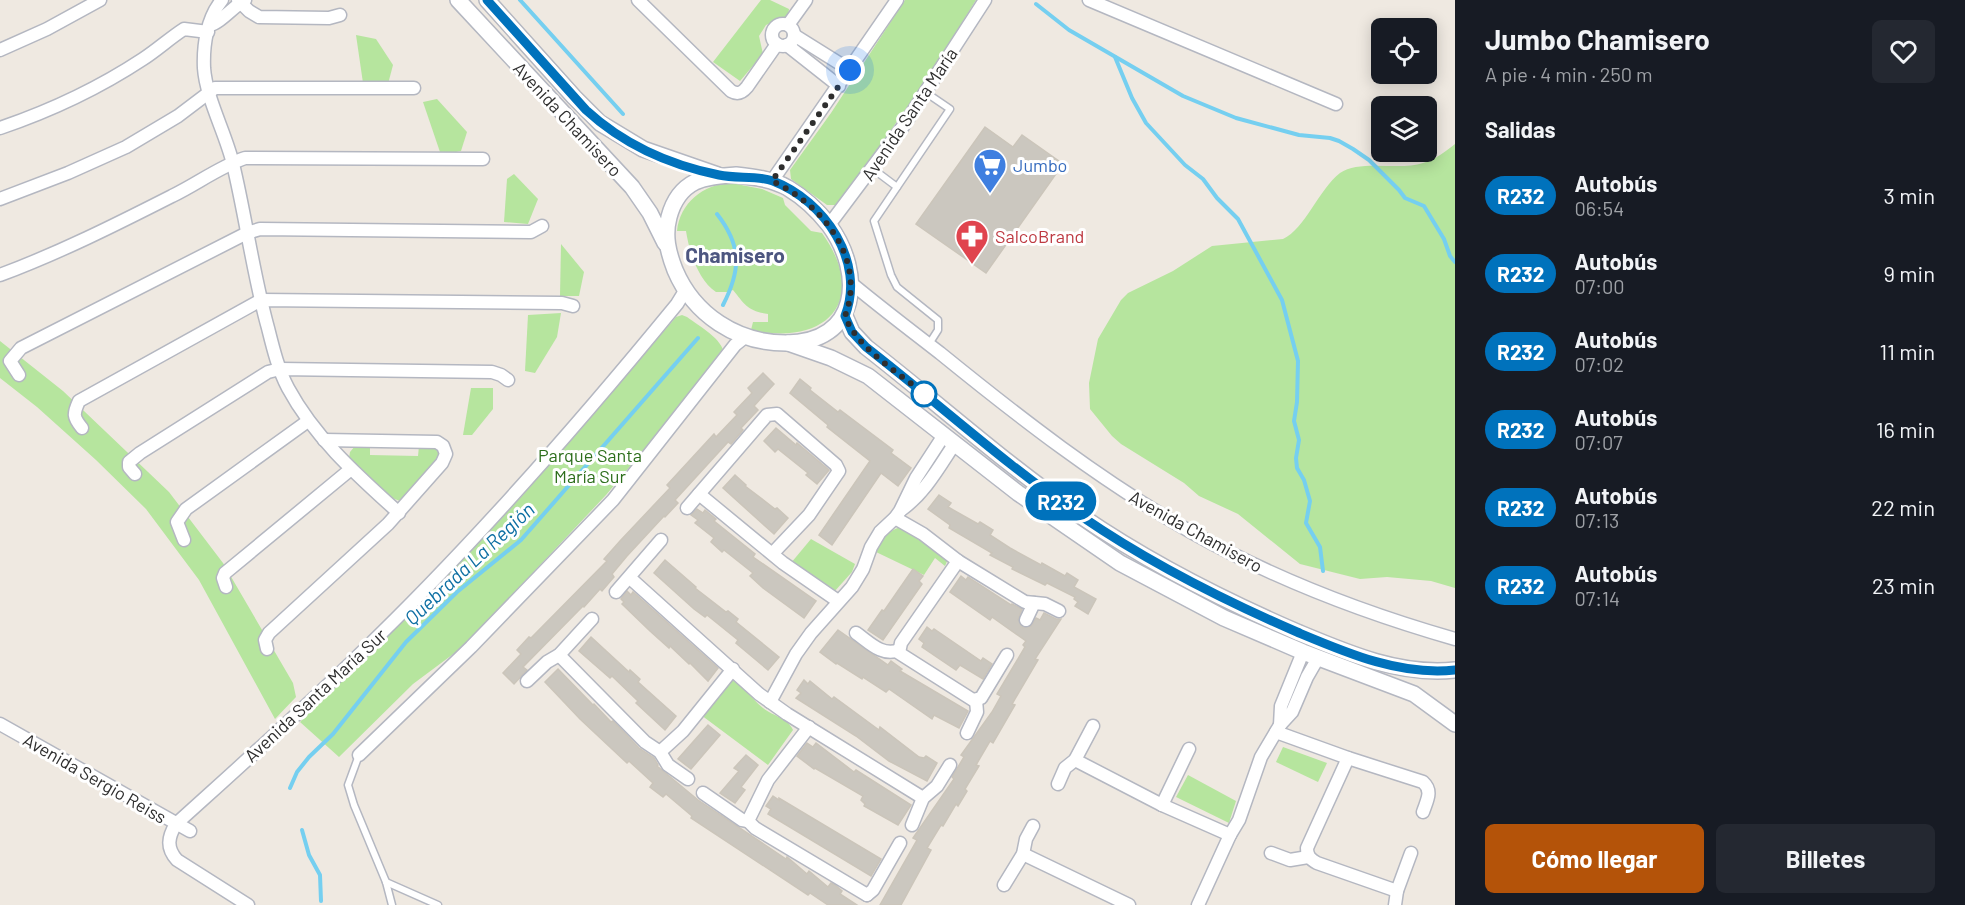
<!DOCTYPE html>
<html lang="es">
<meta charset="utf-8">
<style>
body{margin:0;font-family:Barlow,sans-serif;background:#242831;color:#f1f3f6;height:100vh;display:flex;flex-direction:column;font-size:22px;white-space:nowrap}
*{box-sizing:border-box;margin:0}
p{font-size:20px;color:#9ea1a6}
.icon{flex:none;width:33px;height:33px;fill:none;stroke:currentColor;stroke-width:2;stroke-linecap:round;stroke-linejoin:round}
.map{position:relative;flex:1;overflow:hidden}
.panel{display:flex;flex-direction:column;background:#171b24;width:510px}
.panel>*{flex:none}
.badge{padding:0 12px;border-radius:20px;font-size:21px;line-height:39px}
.buttons{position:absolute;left:1371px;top:18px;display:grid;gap:12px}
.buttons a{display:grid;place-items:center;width:66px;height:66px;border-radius:9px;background:#171b24;box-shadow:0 3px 15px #0003;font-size:30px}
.you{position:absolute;width:30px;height:30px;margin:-15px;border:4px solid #fff;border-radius:50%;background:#1a73e8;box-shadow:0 0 0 9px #1a73e833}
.map>.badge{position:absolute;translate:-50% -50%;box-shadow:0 0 0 3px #fff}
h2{padding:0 30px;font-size:22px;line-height:54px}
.round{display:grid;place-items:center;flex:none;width:63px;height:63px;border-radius:9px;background:#242831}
.overview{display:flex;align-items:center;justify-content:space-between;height:102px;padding:0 30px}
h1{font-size:28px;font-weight:700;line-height:45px}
.action{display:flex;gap:12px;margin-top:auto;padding:12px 30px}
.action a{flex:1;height:69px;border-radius:9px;background:#b45309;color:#fff;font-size:24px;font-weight:700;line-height:69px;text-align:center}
.action a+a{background:#242831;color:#f1f3f6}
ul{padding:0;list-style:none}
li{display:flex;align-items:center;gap:18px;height:78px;padding:0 30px}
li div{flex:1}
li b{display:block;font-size:22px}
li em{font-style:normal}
li .badge{min-width:66px;font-weight:700;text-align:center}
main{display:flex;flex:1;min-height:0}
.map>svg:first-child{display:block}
.green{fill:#b6e59e}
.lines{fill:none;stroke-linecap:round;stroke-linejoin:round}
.stream{stroke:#75cff0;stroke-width:4}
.building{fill:#cbc7bf;stroke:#cbc5ba;stroke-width:1.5}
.service-casing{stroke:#b4b7c1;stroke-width:9}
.minor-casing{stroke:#b4b7c1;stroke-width:15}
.tertiary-casing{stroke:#b4b7c1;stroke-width:18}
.service{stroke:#fff;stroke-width:6}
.minor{stroke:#fff;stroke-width:12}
.tertiary{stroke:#fff;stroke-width:15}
.line-casing{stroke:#fff;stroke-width:14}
.line{stroke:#0072bc;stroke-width:9}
.walk{stroke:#2e2e2e;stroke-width:6;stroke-dasharray:0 10.8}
.stop-dot{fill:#fff;stroke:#0072bc;stroke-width:3}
.labels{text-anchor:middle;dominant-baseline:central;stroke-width:6;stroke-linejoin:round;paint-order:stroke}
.street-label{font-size:18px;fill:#2e2e2e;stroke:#fff}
.shop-label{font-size:18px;fill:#366cbe;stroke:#fff;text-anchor:start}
.health-label{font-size:18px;fill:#be3a42;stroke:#fff;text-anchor:start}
.park-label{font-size:18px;fill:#2c6e1b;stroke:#fff}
.water-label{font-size:20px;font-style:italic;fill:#0d6fa3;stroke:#fff}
.quarter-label{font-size:21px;font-weight:bold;fill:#4d5680;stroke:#fff}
</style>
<main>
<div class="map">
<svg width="1455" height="905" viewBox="0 0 1455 905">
<rect width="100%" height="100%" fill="#efe9e1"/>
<g class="green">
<path d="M761 0H770L789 9 788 16 766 25 759 36 763 54 740 81 713 62Z"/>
<path d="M905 0H976L930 74 843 199 835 205H827L791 179 790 170 831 113Z"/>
<path d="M356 35 376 39 393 65 388 84 363 83Z"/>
<path d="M437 99 467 132 461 151 441 155 423 102Z"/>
<path d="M1455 144V588L1431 581 1387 577 1360 579 1300 564 1238 514 1199 496 1184 483 1121 444 1112 436 1090 409 1089 383 1098 339 1121 300 1128 293 1173 271 1212 246 1283 239C1305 229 1319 189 1340 173 1360 159 1400 171 1423 163 1435 160 1446 151 1455 144Z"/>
<path d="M514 174 538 199 528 224 504 222 507 179Z"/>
<path d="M731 183 762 189 783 198 785 205 811 231 822 233C870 300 827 347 751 330L753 322H768V314C748 311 745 305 733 290L727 292H716C698 280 689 251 686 231H677C680 203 703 184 731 183Z"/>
<path d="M561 244 584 272 579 296H560Z"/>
<path d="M561 313 557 337 535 373 525 371 528 315Z"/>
<path d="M682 315 687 317C699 326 723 339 724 354L606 495 464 646 413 684 339 757 300 722 522 496 676 317Z"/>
<path d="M0 341 63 391 169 492 223 563 293 683 296 697 275 719 199 580 146 509 96 460 37 407 0 378Z"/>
<path d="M471 388H493V409L472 435H463Z"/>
<path d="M355 446H370V455L418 456 419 446H433L438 451V460L400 501 392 498 349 458 350 452Z"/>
<path d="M904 527 948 559 945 566 935 558 924 575 876 552C883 539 889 528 904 527Z"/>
<path d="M811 539 855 564 852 572 834 592 791 563Z"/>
<path d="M730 679C744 686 751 698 763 708 773 716 788 718 793 730L768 765 701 715Z"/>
<path d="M1283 747 1327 763 1318 782 1276 762Z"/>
<path d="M1188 775 1236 801 1229 823 1176 797Z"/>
</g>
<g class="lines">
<g class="stream">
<path d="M520 0 623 114"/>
<path d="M1036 4 1069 30 1183 96 1236 118 1299 135 1330 138 1339 141 1353 149 1369 160 1399 190 1405 198 1424 206 1444 239 1450 256 1455 262"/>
<path d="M1115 57 1132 98 1146 123 1185 165 1203 179 1217 198 1238 219 1282 300 1298 361 1297 402 1294 421 1299 440 1296 458 1297 468 1304 480 1310 501 1306 523 1320 547 1323 571"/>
<path d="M717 214C742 246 741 270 723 305"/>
<path d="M290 788 297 772 309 757 333 734 406 642 457 592 521 540 698 338"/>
<path d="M302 830 309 855 320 875 321 901"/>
</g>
</g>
<g class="building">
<path d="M985 127 1013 147 1022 135 1063 164 986 273 916 224Z"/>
<path d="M763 373 774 384 754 406 758 410 741 428 743 430 731 444 728 442 675 500 678 503 665 517 664 516 627 556 612 574 614 577 602 591 600 589 584 607 583 606 523 667 527 670 514 684 503 673 521 654 517 650 529 637 531 638 607 561 604 559 620 541 670 488 667 485 714 434 716 437 737 415 734 412 752 393 748 388Z"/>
<path d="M800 379 811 388 810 390 838 412 840 410 893 450 891 453 911 468 898 486 881 473 832 545 819 535 870 461 827 427 828 425 790 393Z"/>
<path d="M776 428 796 445 797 443 829 470 817 484 806 475 808 473 778 449 775 452 764 441Z"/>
<path d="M735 475 746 485 745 486 775 509 777 508 788 518 774 534 723 488Z"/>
<path d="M939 495 951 503 948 507 978 524 980 522 993 530 990 535 1010 548 1041 565 1042 563 1065 576 1067 573 1078 580 1074 587 1096 599 1088 614 1075 606 1078 602 1074 599 1075 597 1047 583 1045 585 1012 569 1013 567 990 555 992 553 949 528 950 525 928 509Z"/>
<path d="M697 509 703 513 705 510 716 519 714 521 755 554 753 557 816 601 804 618 763 588 750 576 753 573 724 550 722 552 711 542 714 538 695 523 698 520 691 515Z"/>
<path d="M665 560 696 587 695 588 726 612 728 611 738 619 736 622 779 657 768 670 736 643 738 640 707 615 705 617 694 609 654 573Z"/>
<path d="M913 569 923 576 919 581 922 584 883 640 868 630 882 610 884 611Z"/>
<path d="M961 576 966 580 968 577 1011 605 1012 604 1022 609 1018 620 1023 628 1031 626 1036 618 1040 620 1044 613 1056 619H1061L1035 659 1038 660 1012 704 1015 705 993 743 990 741 976 765 979 766 965 789 967 791 958 806 956 804 943 826 941 825 927 848 931 850 901 905H880L917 840 913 838 954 779 952 777 964 757 961 755 992 712 1001 696 997 694 1025 647 1023 645 1026 641 992 617 990 620 950 592Z"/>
<path d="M627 591 631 595 633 592 718 668 708 681 690 663 689 664 670 646 669 648 650 631 622 604 624 602 621 599Z"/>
<path d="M927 627 932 631 934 629 981 661 983 658 992 664 983 679 960 665 956 670 922 647 924 643 919 639Z"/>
<path d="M838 630 888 665 891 661 902 669 900 671 968 711 959 728 934 715 932 719 889 689 886 692 863 677 862 679 837 663 836 664 820 652Z"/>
<path d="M591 637 629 672 630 670 640 679 638 682 676 716 665 730 636 703 638 701 612 676 610 678 579 651Z"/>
<path d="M558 669 593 705 594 704 611 722 613 721 639 748 654 758 658 765 657 766 698 800 786 859 787 857 807 874 809 871 828 887 831 883 835 885 842 891 840 894 857 905H828L810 893 808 895 691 818 692 816 666 794 663 797 650 787 653 783 629 761 627 763 580 719 545 682Z"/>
<path d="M804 680 808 684 810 681 832 699 834 697 879 730 880 727 919 757 924 758 926 756 937 763 927 781 889 761 856 736 796 698 801 693 797 690Z"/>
<path d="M708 725 720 735 691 769 678 759Z"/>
<path d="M807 743 813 747 816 743 854 772 856 770 911 805 898 825 864 806 865 804 861 800 863 796 815 768 814 769 797 756Z"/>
<path d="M746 755 758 765 741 787 745 790 735 803 720 793 739 771 734 768Z"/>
<path d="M773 796 779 800V798L881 859 871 876 768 814 771 809 766 806Z"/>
</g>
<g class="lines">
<defs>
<g id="service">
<path d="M925 92 950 109 874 221 891 275 897 287 938 320V330L929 344"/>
<path d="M873 169 897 187"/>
<path d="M359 755 348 785 354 805 386 882 392 905"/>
<path d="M386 882 438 905"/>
</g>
<g id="minor">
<path d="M222 0C207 18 203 45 204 68 206 98 226 134 233 164 246 218 253 274 268 328 273 348 278 369 288 388 315 438 357 475 399 513"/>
<path d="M238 0 249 11 259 17 329 18 340 15"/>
<path d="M638 0 731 91C738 95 742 93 747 87L777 44"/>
<path d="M1089 0 1336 104"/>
<circle cx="783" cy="35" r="11"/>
<path d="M210 25C220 23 234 6 245 0"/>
<path d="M788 25 806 0"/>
<path d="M794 35 850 70"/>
<path d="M787 45 839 86"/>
<path d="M0 50 47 29 100 0"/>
<path d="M0 128C50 111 99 88 143 59 157 50 170 38 184 29L208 32"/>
<path d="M772 181 897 0"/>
<path d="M0 199 68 173 126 147 178 116 215 88H414"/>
<path d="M829 225 904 125 985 0"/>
<path d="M0 275C59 253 115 225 172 196 197 184 219 167 245 158L483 159"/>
<path d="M851 283C880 307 910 330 940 353 1020 418 1101 481 1191 532 1273 578 1364 613 1455 639"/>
<path d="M19 375 10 361 21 348 247 233 260 229 531 232 542 226"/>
<path d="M82 428C73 417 73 414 79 401L261 300 562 303 573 306"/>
<path d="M135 474 129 467V462L140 453 268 372 280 369 492 372 501 375 508 380"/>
<path d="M699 494 783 563 838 601"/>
<path d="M687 508 767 415 777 414 836 465 839 471 809 515 773 553"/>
<path d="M901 510C925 493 939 467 955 443"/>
<path d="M895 518 923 534 958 561 1025 602 1045 604 1059 611"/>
<path d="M184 540 177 522 186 509 308 421"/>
<path d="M958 561 901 643 899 653 973 700 981 698 1007 655"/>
<path d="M630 578 759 694 787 714 923 798"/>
<path d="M226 587 223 578 225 573 351 469"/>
<path d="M616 592 661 540"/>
<path d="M1026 620 1034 603"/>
<path d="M856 633C869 642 882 657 899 650"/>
<path d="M267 649 265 640 269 633 388 524 442 463 446 454 443 446 437 442 324 440"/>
<path d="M559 655 645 742 660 752 668 765 688 779"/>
<path d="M527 681 547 662 559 655 592 619"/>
<path d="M770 702 796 654 811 633 852 587 863 569 871 547 880 532 895 518 900 511 916 478 944 435"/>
<path d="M0 724 190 831"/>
<path d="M1280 725 1281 706 1303 652"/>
<path d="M809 727 768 780 748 821 755 828 867 895"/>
<path d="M1276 732 1348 758 1423 782C1433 791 1427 800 1423 812"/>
<path d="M967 733 977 712 976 700"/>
<path d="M660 752 683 731 733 669"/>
<path d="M359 755 471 647 613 500 735 345 745 337"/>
<path d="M1348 758 1307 848C1307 856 1310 859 1317 863L1397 891"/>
<path d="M1075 760 1162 805 1230 835"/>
<path d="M1058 784 1065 768 1075 760 1093 726"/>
<path d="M703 793 742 820 748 821"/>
<path d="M1162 805 1189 749"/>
<path d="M912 825 923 798 937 786 950 765"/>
<path d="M1271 853 1290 860 1308 857"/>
<path d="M1023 854 1129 905"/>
<path d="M1004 885 1023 854 1026 839 1033 826"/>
<path d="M867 895 873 890 900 843"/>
<path d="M248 905 177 860C166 848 168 837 176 824 239 767 302 711 363 651 475 543 578 425 677 304L685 291"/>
<path d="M1198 905 1230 835 1239 820 1261 757 1280 725 1292 712 1307 677 1318 658"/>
<path d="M1395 905 1397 891 1411 853"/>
</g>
<g id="tertiary">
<path d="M458 0 632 187 650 213 665 243"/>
<path d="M487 0 574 97 600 123 643 149 718 175"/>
<path d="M736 175C754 177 772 179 788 188 803 197 818 211 829 225 865 274 859 343 786 343 737 343 694 315 675 270 668 252 664 236 669 217 673 202 681 189 695 182 708 176 722 176 736 175Z"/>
<path d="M845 316 852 332 866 347C938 403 1006 465 1081 516 1148 562 1223 600 1297 632 1347 653 1400 676 1455 670"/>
<path d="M788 343 831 358 868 376 1018 493 1120 563 1224 618 1303 652 1414 694 1455 724"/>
</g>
</defs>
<use href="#service" class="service-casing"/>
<use href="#minor" class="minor-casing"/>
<use href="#tertiary" class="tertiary-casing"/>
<use href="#service" class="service"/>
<use href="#minor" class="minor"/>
<use href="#tertiary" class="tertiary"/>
</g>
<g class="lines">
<defs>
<path id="line" d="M487 0 586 110C623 144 670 165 719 175 737 179 755 175 773 181 825 201 866 262 845 316L852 332 866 347C938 403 1006 465 1081 516 1148 562 1223 600 1297 632 1347 653 1400 676 1455 670"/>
</defs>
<use href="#line" class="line-casing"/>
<use href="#line" class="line"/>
<path class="walk" d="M850 70 772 181C822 204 867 259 845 316 857 349 903 376 930 398L924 394"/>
</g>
<defs>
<symbol id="supermarket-pin" viewBox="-11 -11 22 30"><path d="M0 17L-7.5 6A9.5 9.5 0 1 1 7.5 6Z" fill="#3f7fe0" stroke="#fff"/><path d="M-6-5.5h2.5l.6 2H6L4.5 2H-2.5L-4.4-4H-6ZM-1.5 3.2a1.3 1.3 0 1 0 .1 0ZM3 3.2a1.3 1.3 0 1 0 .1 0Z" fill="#fff"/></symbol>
<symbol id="pharmacy-pin" viewBox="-11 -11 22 30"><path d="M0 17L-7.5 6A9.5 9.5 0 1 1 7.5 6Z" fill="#e0444e" stroke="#fff"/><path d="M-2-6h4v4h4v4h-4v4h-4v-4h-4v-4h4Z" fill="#fff"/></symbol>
</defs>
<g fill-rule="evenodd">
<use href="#supermarket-pin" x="971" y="146" width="38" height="52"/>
<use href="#pharmacy-pin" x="953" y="217" width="38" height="52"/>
</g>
<circle class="stop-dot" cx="924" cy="394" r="12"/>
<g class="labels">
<g class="street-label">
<text transform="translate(909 114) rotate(-56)">Avenida Santa María</text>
<text transform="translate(568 119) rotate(47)">Avenida Chamisero</text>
<text transform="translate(1196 531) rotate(29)">Avenida Chamisero</text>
<text transform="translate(315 695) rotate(-43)">Avenida Santa María Sur</text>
<text transform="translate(95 778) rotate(30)">Avenida Sergio Reiss</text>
</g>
<g class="shop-label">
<text x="1013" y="165">Jumbo</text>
</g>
<g class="health-label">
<text x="995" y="236">SalcoBrand</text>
</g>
<g class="park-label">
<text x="590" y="455">Parque Santa<tspan x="590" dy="21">María Sur</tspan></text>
</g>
<g class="water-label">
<text transform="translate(469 563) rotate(-43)">Quebrada La Región</text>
</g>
<g class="quarter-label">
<text x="735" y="254">Chamisero</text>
</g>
</g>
</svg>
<div class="buttons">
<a><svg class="icon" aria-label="locate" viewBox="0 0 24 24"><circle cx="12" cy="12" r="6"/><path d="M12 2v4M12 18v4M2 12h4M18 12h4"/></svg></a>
<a><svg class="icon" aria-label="layers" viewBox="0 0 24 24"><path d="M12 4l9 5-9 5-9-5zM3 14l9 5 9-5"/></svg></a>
</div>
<div class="you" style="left:850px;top:70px"></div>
<b class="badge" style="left:1061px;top:501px;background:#0072bc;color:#fff">R232</b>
</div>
<section class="panel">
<div class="overview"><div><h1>Jumbo Chamisero</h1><p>A pie · 4 min · 250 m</p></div><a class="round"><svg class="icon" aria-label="heart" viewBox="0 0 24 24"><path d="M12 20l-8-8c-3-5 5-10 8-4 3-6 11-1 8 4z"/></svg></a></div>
<h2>Salidas</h2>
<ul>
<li><span class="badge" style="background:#0072bc;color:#fff">R232</span><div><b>Autobús</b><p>06:54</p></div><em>3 min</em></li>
<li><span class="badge" style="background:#0072bc;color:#fff">R232</span><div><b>Autobús</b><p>07:00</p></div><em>9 min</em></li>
<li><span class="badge" style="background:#0072bc;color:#fff">R232</span><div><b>Autobús</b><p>07:02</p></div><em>11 min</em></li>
<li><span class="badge" style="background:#0072bc;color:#fff">R232</span><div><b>Autobús</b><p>07:07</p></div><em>16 min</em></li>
<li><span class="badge" style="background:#0072bc;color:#fff">R232</span><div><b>Autobús</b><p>07:13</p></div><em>22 min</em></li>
<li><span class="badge" style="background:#0072bc;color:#fff">R232</span><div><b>Autobús</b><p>07:14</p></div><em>23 min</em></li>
</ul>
<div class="action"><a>Cómo llegar</a><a>Billetes</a></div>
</section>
</main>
